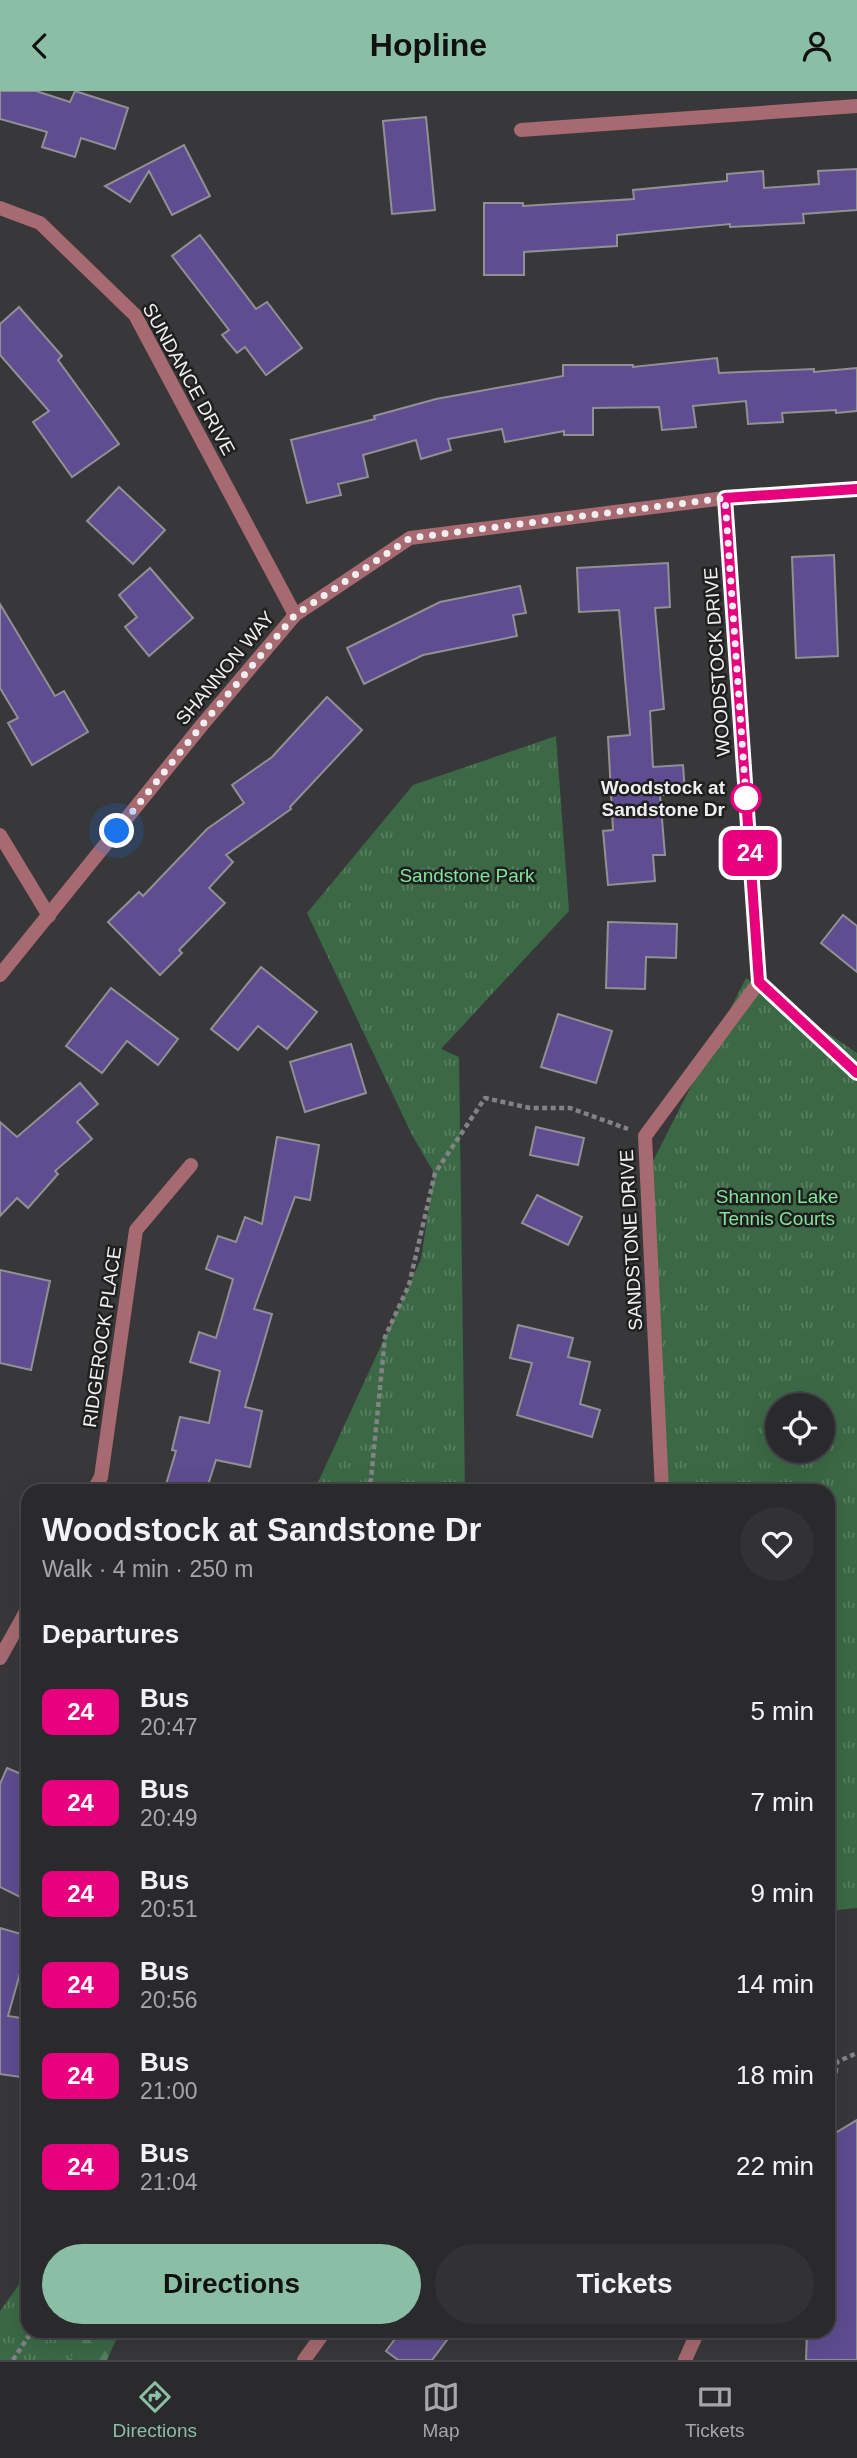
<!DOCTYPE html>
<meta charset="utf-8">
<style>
body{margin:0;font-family:Helvetica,sans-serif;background:#323134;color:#f1f3f6;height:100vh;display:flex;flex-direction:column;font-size:26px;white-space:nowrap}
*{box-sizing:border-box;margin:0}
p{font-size:23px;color:#a5a6a9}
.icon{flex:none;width:38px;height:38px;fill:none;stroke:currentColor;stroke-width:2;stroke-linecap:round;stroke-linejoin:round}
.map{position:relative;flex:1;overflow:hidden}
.side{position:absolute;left:21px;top:1393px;width:814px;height:854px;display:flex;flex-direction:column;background:#2a292c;border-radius:21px;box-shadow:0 7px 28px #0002,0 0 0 2px #464548}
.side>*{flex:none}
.badge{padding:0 14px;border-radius:10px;font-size:24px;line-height:46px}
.fabs{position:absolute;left:765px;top:1302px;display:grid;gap:14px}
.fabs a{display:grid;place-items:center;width:70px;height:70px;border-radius:50%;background:#2a292c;box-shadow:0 7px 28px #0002,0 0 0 2px #464548;font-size:35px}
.you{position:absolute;width:35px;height:35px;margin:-18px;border:5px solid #fff;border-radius:50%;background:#1a73e8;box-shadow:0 0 0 10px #1a73e833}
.map>.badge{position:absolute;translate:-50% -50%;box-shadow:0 0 0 4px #fff}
h2{padding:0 21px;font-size:26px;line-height:63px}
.round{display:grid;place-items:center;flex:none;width:74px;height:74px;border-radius:37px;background:#323134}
.headline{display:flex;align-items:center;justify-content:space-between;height:119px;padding:0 21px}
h1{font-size:33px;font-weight:700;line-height:52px}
.primary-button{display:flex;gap:14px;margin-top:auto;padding:14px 21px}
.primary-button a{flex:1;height:80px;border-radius:42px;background:#8abfa5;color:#111;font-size:28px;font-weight:700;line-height:80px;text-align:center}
.primary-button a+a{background:#323134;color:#f1f3f6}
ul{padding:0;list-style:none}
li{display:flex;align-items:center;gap:21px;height:91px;padding:0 21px}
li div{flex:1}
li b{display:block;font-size:26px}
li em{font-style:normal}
li .badge{min-width:77px;font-weight:700;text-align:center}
header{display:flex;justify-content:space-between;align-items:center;height:91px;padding:0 21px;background:#8abfa5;color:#111;font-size:32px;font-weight:700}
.menu{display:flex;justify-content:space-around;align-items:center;height:98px;border-top:2px solid #464548;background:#2a292c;font-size:19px;color:#a5a6a9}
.menu a{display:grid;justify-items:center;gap:4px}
.menu .current{color:#8abfa5}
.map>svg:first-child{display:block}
.forest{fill:url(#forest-firs)}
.park{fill:url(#park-tufts);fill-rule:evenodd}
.building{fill:#5f4c91;stroke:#919194;stroke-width:2}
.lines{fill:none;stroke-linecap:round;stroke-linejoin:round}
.path{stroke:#838285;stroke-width:4.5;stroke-dasharray:5 3.5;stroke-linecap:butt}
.minor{stroke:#a66a70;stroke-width:14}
.line-casing{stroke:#fff;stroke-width:16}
.line{stroke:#e6007e;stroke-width:10}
.walk{stroke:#efeef0;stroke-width:7;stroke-dasharray:0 12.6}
.stop-dot{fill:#fff;stroke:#e6007e;stroke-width:3.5}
.labels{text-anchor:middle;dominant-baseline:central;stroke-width:5;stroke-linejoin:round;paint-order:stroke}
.street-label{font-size:19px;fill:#efeef0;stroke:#1f1f20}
.stop-label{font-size:19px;font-weight:bold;fill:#efeef0;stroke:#1f1f20;text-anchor:end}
.park-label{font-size:19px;fill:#81e49a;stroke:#1f1f20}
</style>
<header><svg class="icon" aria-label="back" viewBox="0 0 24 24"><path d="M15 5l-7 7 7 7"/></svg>Hopline<svg class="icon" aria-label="person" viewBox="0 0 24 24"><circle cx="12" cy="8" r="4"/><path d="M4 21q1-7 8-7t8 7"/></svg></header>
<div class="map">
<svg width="857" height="2269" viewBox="0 0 857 2269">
<defs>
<pattern id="forest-firs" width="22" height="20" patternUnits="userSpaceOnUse" patternTransform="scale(1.75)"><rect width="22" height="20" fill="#3b6946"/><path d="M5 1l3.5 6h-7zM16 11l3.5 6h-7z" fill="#587f61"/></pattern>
<pattern id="park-tufts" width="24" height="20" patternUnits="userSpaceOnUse" patternTransform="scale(1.75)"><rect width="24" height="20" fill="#3b6946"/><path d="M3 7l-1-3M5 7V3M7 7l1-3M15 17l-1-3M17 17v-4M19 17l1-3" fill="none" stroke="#587f61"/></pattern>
</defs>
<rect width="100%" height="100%" fill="#38373a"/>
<path class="forest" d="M28 2240H120L107 2269H0Z"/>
<g class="park">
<path d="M556 645 569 820 441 958 459 966 465 1400H314L421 1168 434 1082 412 1044 307 822 413 694Z"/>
<path d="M746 887 857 962V1817L828 1820V1400H665L652 1072ZM777 1314H822V1360H777Z"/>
<path d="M28 2181V2240H90L69 2269H0V2220Z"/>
</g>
<g class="building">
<path d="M0 0H36L70 11 75 0 128 17 115 58 81 47 75 66 42 56 47 41 0 28Z"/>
<path d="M426 26 435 119 392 123 383 30Z"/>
<path d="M184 54 210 105 172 124 149 80 130 111 105 95Z"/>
<path d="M857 78V119L803 123 804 132 730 136V133L617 144V155L524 161V184H484V112H523V115L634 108 633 99 727 90V83L763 80 764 97 819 93 818 80Z"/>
<path d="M200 144 256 218 267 211 302 257 266 284 245 256 237 262 222 244 229 239 172 165Z"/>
<path d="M19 216 62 265 58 269 119 353 72 386 33 331 49 320 0 264V233Z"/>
<path d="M717 267 719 282 814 278V281L857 277V320L836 322V319L782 322 783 331 748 333 746 310 693 315 696 336 662 339 659 316 593 317V344H564V340L505 351 502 338 448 348 451 359 421 368 416 349 363 364 368 386 338 393 341 404 307 412 291 349 375 328 374 325 436 308 563 285V274H633V276Z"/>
<path d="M119 396 165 439 133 473 87 430Z"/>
<path d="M834 464 838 565 796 567 792 466Z"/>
<path d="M668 472 670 516 655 517 664 618 650 620 653 676 683 674 685 702 660 704 665 764H653L655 790 608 794 603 740 613 739 608 646 630 644 619 519 579 521 577 477Z"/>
<path d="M150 477 193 527 149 565 125 536 137 526 119 504Z"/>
<path d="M520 495 526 522 513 524 517 545 423 564 364 593 347 557 440 511Z"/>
<path d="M0 513 55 605 64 600 88 641 32 674 8 632 18 627 0 597Z"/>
<path d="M327 606 362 639 290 716 291 718 226 764 233 771 209 797 225 812 179 859 182 862 160 884 108 831 139 801 143 805 207 738 244 712 232 694 272 666Z"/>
<path d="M843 824 857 835V881L821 852Z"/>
<path d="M608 831 677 833 676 867 646 866 645 898 606 897Z"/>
<path d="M261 876 317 921 287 958 258 935 238 959 211 938Z"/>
<path d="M111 897 178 948 158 974 127 950 102 982 66 955Z"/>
<path d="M558 923 612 940 596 992 541 976Z"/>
<path d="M351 953 366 1002 305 1021 290 971Z"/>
<path d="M80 992 98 1013 77 1031 92 1048 55 1080 58 1083 28 1117 17 1107 0 1125V1031L17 1046Z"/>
<path d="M536 1036 584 1047 578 1074 530 1064Z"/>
<path d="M277 1046 319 1054 310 1109 295 1106 254 1218 272 1223 245 1316 262 1320 250 1376 216 1369 206 1400H164L176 1360 172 1359 180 1326 209 1332 220 1280 190 1271 199 1241 216 1247 233 1188 206 1178 218 1145 236 1151 245 1126 262 1133Z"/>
<path d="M537 1104 582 1126 568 1154 522 1132Z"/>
<path d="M0 1179 50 1190 31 1279 0 1272Z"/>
<path d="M518 1234 573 1247 568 1266 590 1271 580 1313 600 1319 592 1346 517 1324 532 1272 510 1267Z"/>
<path d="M7 1677 28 1686V1810L0 1796V1693Z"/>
<path d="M0 1837 28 1845V1854L8 1925 28 1928V1987L0 1983Z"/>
<path d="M857 2029V2269H806L807 2240H828V2055L837 2041Z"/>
<path d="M401 2240H435L447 2249 432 2269H398L386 2260Z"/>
</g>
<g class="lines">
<g class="path">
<path d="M367 1400 371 1388 385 1246 409 1194 435 1082 485 1007 530 1017H570L628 1038"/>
<path d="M828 2041 837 1971 857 1962"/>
<path d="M13 2269 32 2240"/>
</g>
<g class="minor">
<path d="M521 39 857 15"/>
<path d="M0 117 40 132 135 224 295 524"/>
<path d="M725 407 759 891 857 982"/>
<path d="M0 744 49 825"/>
<path d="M0 884 202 634 295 524 410 447 725 407 857 398"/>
<path d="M93 1400 101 1386 136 1139 191 1074"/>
<path d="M662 1400 645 1045 759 891"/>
<path d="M0 1567 28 1517"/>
<path d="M304 2269 325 2240"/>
<path d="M685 2269 698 2240"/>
</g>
</g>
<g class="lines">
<defs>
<path id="line" d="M857 398 725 407 759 891 857 982"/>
</defs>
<use href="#line" class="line-casing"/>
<use href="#line" class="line"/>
<path class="walk" d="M117 740 202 634 295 524 410 447 725 407 746 707"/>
</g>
<circle class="stop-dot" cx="746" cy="707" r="14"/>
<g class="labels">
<g class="street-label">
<text transform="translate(189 288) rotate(61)">SUNDANCE DRIVE</text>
<text transform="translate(717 571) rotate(-94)">WOODSTOCK DRIVE</text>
<text transform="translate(225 577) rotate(-50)">SHANNON WAY</text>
<text transform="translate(631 1149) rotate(-93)">SANDSTONE DRIVE</text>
<text transform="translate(102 1246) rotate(-82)">RIDGEROCK PLACE</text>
</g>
<g class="stop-label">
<text x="725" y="696">Woodstock at<tspan x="725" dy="22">Sandstone Dr</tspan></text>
</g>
<g class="park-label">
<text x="467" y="784">Sandstone Park</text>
<text x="777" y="1105">Shannon Lake<tspan x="777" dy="22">Tennis Courts</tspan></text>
</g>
</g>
</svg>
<div class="fabs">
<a><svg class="icon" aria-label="locate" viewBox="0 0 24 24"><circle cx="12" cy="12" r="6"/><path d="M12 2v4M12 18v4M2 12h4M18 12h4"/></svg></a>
</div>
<div class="you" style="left:117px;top:740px"></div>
<b class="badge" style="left:750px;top:762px;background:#e6007e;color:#fff">24</b>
<section class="side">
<div class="headline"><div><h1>Woodstock at Sandstone Dr</h1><p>Walk · 4 min · 250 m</p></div><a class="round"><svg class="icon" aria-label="heart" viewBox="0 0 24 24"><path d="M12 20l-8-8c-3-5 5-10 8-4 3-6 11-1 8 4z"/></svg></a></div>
<h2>Departures</h2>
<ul>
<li><span class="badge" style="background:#e6007e;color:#fff">24</span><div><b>Bus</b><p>20:47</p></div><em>5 min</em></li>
<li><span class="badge" style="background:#e6007e;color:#fff">24</span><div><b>Bus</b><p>20:49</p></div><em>7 min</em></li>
<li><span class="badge" style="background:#e6007e;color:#fff">24</span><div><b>Bus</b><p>20:51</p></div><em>9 min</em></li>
<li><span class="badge" style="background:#e6007e;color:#fff">24</span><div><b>Bus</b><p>20:56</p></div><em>14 min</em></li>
<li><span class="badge" style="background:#e6007e;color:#fff">24</span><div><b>Bus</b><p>21:00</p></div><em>18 min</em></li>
<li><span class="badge" style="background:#e6007e;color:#fff">24</span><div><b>Bus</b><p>21:04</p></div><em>22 min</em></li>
</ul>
<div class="primary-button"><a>Directions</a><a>Tickets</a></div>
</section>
</div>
<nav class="menu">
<a class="current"><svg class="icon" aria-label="directions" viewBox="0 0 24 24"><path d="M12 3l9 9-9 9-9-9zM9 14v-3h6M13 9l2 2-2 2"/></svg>Directions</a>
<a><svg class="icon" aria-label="map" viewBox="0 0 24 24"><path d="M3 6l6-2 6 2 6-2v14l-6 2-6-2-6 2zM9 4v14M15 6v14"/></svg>Map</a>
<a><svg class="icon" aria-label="tickets" viewBox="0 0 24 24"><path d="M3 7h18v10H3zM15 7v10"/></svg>Tickets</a>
</nav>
